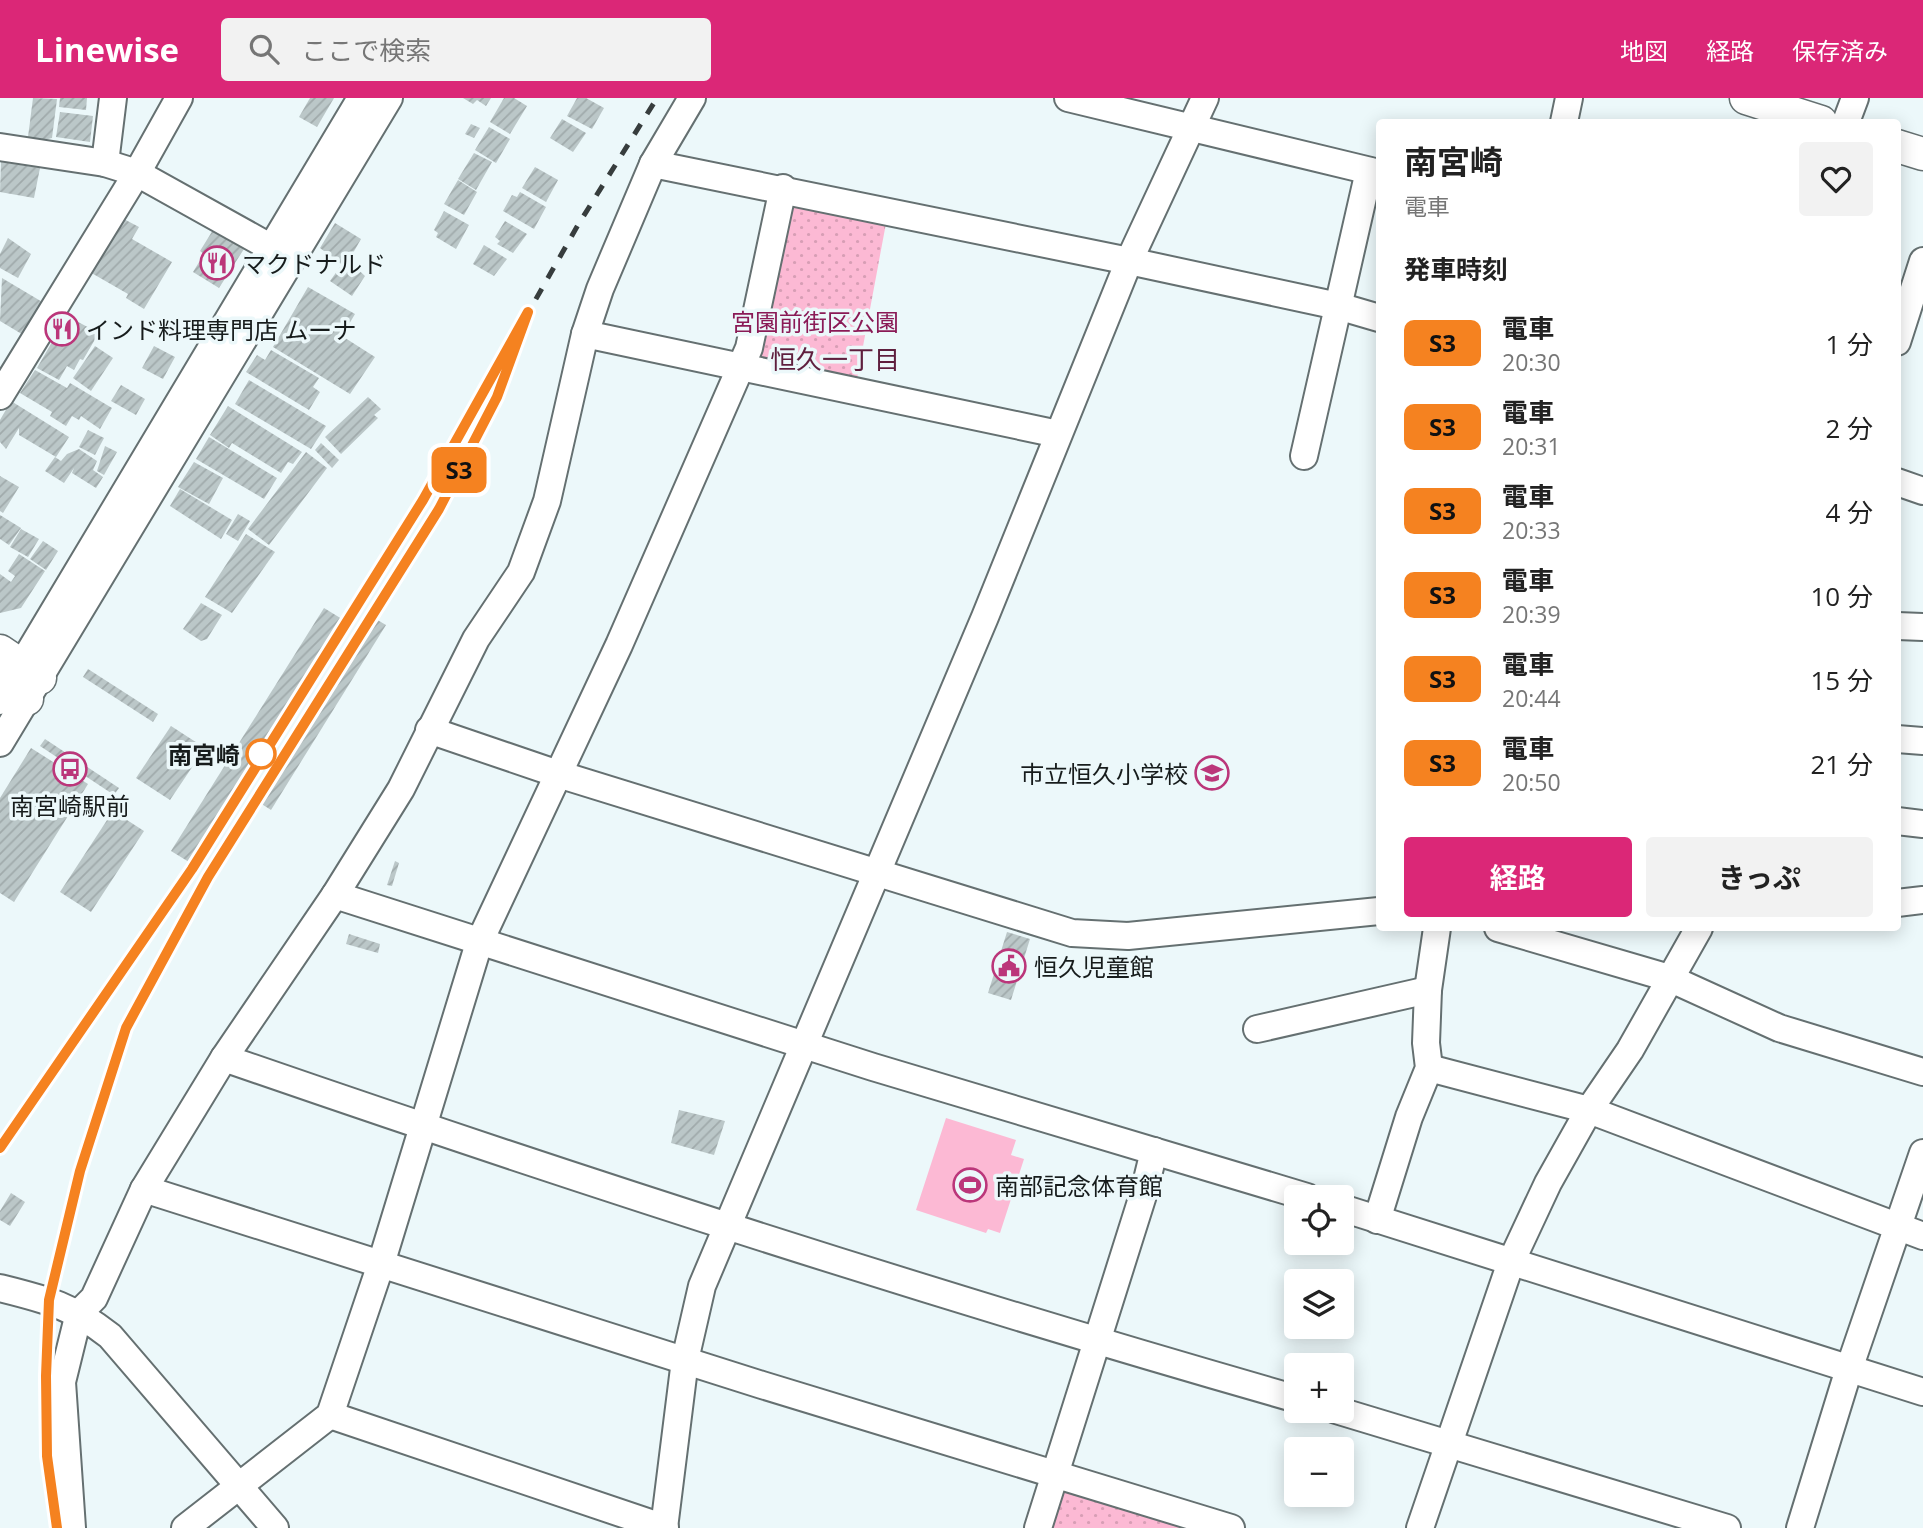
<!DOCTYPE html>
<html lang="ja">
<meta charset="utf-8">
<style>
body{margin:0;font-family:"Open Sans","Noto Sans JP",sans-serif;background:#f2f2f2;color:#222;height:100vh;display:flex;flex-direction:column;font-size:26px;white-space:nowrap}
*{box-sizing:border-box;margin:0}
p{font-size:23px;color:#767676}
.icon{flex:none;width:38px;height:38px;fill:none;stroke:currentColor;stroke-width:2;stroke-linecap:round;stroke-linejoin:round}
.map{position:relative;flex:1;overflow:hidden}
.sheet{position:absolute;left:1376px;top:21px;width:525px;height:812px;display:flex;flex-direction:column;background:#fff;border-radius:7px;box-shadow:0 4px 18px #0003}
.sheet>*{flex:none}
.badge{padding:0 14px;border-radius:10px;font-size:24px;line-height:46px}
.fabs{position:absolute;left:1284px;top:1087px;display:grid;gap:14px}
.fabs a{display:grid;place-items:center;width:70px;height:70px;border-radius:7px;background:#fff;box-shadow:0 4px 18px #0003;font-size:35px}
.map>.badge{position:absolute;translate:-50% -50%;box-shadow:0 0 0 4px #fff}
h2{padding:0 28px;font-size:26px;line-height:63px}
.round{display:grid;place-items:center;flex:none;width:74px;height:74px;border-radius:7px;background:#f2f2f2}
.head{display:flex;align-items:center;justify-content:space-between;height:119px;padding:0 28px}
h1{font-size:33px;font-weight:700;line-height:52px}
.primary-button{display:flex;gap:14px;margin-top:auto;padding:14px 28px}
.primary-button a{flex:1;height:80px;border-radius:7px;background:#db2777;color:#fff;font-size:28px;font-weight:700;line-height:80px;text-align:center}
.primary-button a+a{background:#f2f2f2;color:#222}
ul{padding:0;list-style:none}
li{display:flex;align-items:center;gap:21px;height:84px;padding:0 28px}
li div{flex:1}
li b{display:block;font-size:26px}
li em{font-style:normal}
li .badge{min-width:77px;font-weight:700;text-align:center}
header{display:flex;align-items:center;gap:42px;box-sizing:border-box;height:98px;padding:0 35px;background:#db2777;color:#fff}
header strong{font-size:33px}
nav{display:flex;gap:38px;margin-inline-start:auto;font-size:24px}
.search{width:490px;height:63px;background:#f2f2f2;display:flex;align-items:center;gap:18px;box-sizing:border-box;padding:0 24px;border-radius:7px;color:#767676;font-size:26px}
.map>svg:first-child{display:block}
.grass{fill:url(#grass-dots)}
.garden{fill:#fcb9d4}
.building{fill:url(#building-hatch)}
.lines{fill:none;stroke-linecap:round;stroke-linejoin:round}
.minor-casing{stroke:#657071;stroke-width:30}
.major-casing{stroke:#657071;stroke-width:35}
.minor{stroke:#fff;stroke-width:26}
.major{stroke:#fff;stroke-width:32}
.rail{stroke:#373d3d;stroke-width:5;stroke-dasharray:12 12;stroke-linecap:butt}
.line-casing{stroke:#fff;stroke-width:16}
.line{stroke:#f58220;stroke-width:10}
.stop-dot{fill:#fff;stroke:#f58220;stroke-width:3.5}
.labels{text-anchor:middle;dominant-baseline:central;stroke-width:7;stroke-linejoin:round;paint-order:stroke}
.poi-label{font-size:24px;fill:#171c1c;stroke:#ecf8fa;text-anchor:start}
.park-label{font-size:24px;fill:#8a1a56;stroke:#ecf8fa}
.stop-label{font-size:24px;font-weight:bold;fill:#171c1c;stroke:#ecf8fa;text-anchor:end}
.neighbourhood-label{font-size:26px;fill:#5f1f3e;stroke:#ecf8fa}
</style>
<header>
<strong>Linewise</strong>
<div class="search"><svg class="icon" aria-label="search" viewBox="0 0 24 24"><circle cx="10" cy="10" r="6"/><path d="M15 15l6 6"/></svg>ここで検索</div>
<nav><a>地図</a><a>経路</a><a>保存済み</a></nav>
</header>
<div class="map">
<svg width="1923" height="1430" viewBox="0 0 1923 1430">
<defs>
<pattern id="grass-dots" width="8" height="8" patternUnits="userSpaceOnUse" patternTransform="scale(1.75)"><rect width="8" height="8" fill="#fcb9d4"/><path d="M2 2h.1M6 6h.1" fill="none" stroke="#d79eb5" stroke-width="1.8" stroke-linecap="round"/></pattern>
<pattern id="building-hatch" width="6" height="6" patternUnits="userSpaceOnUse" patternTransform="scale(1.75)"><rect width="6" height="6" fill="#bbc7c8"/><path d="M-1 1l2-2M0 6l6-6M5 7l2-2" fill="none" stroke="#a0aaab"/></pattern>
</defs>
<rect width="100%" height="100%" fill="#ecf8fa"/>
<g class="grass">
<path d="M785 106 887 120 856 286 755 261Z"/>
<path d="M1061 1392 1183 1430H1049Z"/>
</g>
<path class="garden" d="M946 1020 1016 1042 1011 1057 1024 1061 1000 1135 988 1131 986 1135 916 1112Z"/>
<g class="building">
<path d="M33 0 57 1 52 40 44 42 28 39Z"/>
<path d="M60 0H87L86 12 59 9Z"/>
<path d="M310 0H334L317 29 299 19Z"/>
<path d="M463 0H491L486 8 477 2 473 6Z"/>
<path d="M504 0H514L527 8 510 36 490 24Z"/>
<path d="M577 0H586L604 10 592 31 567 18Z"/>
<path d="M60 14 93 18 90 44 56 39Z"/>
<path d="M562 21 586 35 573 54 550 40Z"/>
<path d="M471 26 480 30 474 40 465 36Z"/>
<path d="M489 29 510 41 496 65 475 52Z"/>
<path d="M474 55 492 64 476 92 458 81Z"/>
<path d="M1 64 40 70 34 100 0 94Z"/>
<path d="M535 69 558 82 546 104 522 90Z"/>
<path d="M458 82 477 94 464 117 444 106Z"/>
<path d="M520 94 546 109 534 131 503 113 512 97 517 99Z"/>
<path d="M444 113 469 127 456 151 436 139 438 135 434 132Z"/>
<path d="M120 119 139 129 132 141 172 164 144 211 126 200 128 196 88 173Z"/>
<path d="M505 123 527 136 513 155 497 146 500 143 495 139Z"/>
<path d="M335 125 361 141 345 169 320 150Z"/>
<path d="M213 132 244 151 219 190 193 174 204 156 200 153Z"/>
<path d="M8 140 31 156 18 180 0 170V156Z"/>
<path d="M484 147 507 161 494 178 473 166Z"/>
<path d="M350 164 365 178 352 198 330 183 340 169 345 172Z"/>
<path d="M2 180 44 205 25 238 0 223Z"/>
<path d="M308 189 355 216 342 238 375 259 350 296 273 249Z"/>
<path d="M67 218 95 233 97 238 83 262 80 261 74 272 67 268 59 282 37 270Z"/>
<path d="M95 248 113 260 91 293 73 280Z"/>
<path d="M154 248 175 259 163 281 142 270Z"/>
<path d="M271 252 319 280 313 289 320 294 309 312 246 274 257 257 265 262Z"/>
<path d="M35 272 67 290 70 285 112 310 100 331 81 318 79 322 72 318 66 328 50 318 52 314 20 295Z"/>
<path d="M249 282 326 328 311 351 235 306Z"/>
<path d="M121 287 145 301 136 317 111 303Z"/>
<path d="M368 299 381 311 374 317 378 320 341 356 325 339Z"/>
<path d="M11 303 69 339 56 359 19 337V330L6 351 0 344V322Z"/>
<path d="M228 308 302 354 293 366 288 364 281 375 232 345 229 350 210 337Z"/>
<path d="M88 332 104 340 95 357 79 349Z"/>
<path d="M209 339 277 380 264 401 196 361Z"/>
<path d="M321 345 339 362 332 370 315 352Z"/>
<path d="M105 348 117 354 104 377 97 373Z"/>
<path d="M79 351 97 363 93 372 103 379 96 390 72 375 74 370 64 385 45 373 55 359 61 363 67 356Z"/>
<path d="M306 354 327 370 269 447 248 431Z"/>
<path d="M194 364 223 380 209 406 178 389Z"/>
<path d="M0 378 19 389 3 415 0 413Z"/>
<path d="M180 391 232 422 221 441 170 408Z"/>
<path d="M238 416 250 423 238 443 226 436Z"/>
<path d="M0 417 21 430 9 447 0 441Z"/>
<path d="M21 431 39 441 28 459 10 449Z"/>
<path d="M246 436 275 454 232 515 205 499Z"/>
<path d="M43 443 58 453 46 472 30 461Z"/>
<path d="M19 456 45 473 21 510 0 515V476L11 484 15 478 8 473Z"/>
<path d="M201 505 222 517 207 541 201 543 183 531Z"/>
<path d="M324 510 342 521 189 764 171 753Z"/>
<path d="M374 520 386 527 271 712 260 705Z"/>
<path d="M88 571 158 616 153 624 83 579Z"/>
<path d="M171 628 205 650 170 702 136 680Z"/>
<path d="M45 641 119 690 114 697 40 648Z"/>
<path d="M31 650 88 686 14 804 0 795V700Z"/>
<path d="M113 713 144 733 91 814 60 794Z"/>
<path d="M395 763 399 765 392 788 387 787Z"/>
<path d="M1007 834 1030 841 1011 902 988 895Z"/>
<path d="M349 836 380 846 378 855 346 846Z"/>
<path d="M679 1012 725 1023 714 1057 671 1045Z"/>
<path d="M11 1095 25 1104 10 1128 0 1122V1113Z"/>
</g>
<g class="lines">
<defs>
<g id="minor">
<path d="M1068 0 1379 75"/>
<path d="M1564 24 1569 0"/>
<path d="M1846 24 1855 0"/>
<path d="M0 49 105 65 137 75 286 158"/>
<path d="M105 65 113 0"/>
<path d="M653 66 1129 163 1338 208 1379 220"/>
<path d="M585 236 1058 336"/>
<path d="M1897 244 1923 163"/>
<path d="M0 298 137 75 179 0"/>
<path d="M1304 358 1369 73"/>
<path d="M1897 384 1923 393"/>
<path d="M1897 528 1923 529"/>
<path d="M0 603 361 0"/>
<path d="M429 632 558 676 1072 835 1128 838 1379 813"/>
<path d="M1897 641 1923 643"/>
<path d="M0 645 389 0"/>
<path d="M1897 723 1923 726"/>
<path d="M335 797 873 969 1307 1099"/>
<path d="M1897 805 1923 802"/>
<path d="M1498 830 1669 880 1779 930 1923 974"/>
<path d="M1257 931 1428 892"/>
<path d="M224 960C579 1083 936 1198 1297 1301"/>
<path d="M1429 970 1589 1012 1923 1138"/>
<path d="M144 1091 762 1287 1231 1430"/>
<path d="M1342 1110 1923 1294"/>
<path d="M1377 1122 1409 1019 1429 970 1426 945 1428 892 1437 830"/>
<path d="M0 1190C48 1202 70 1207 110 1238L275 1430"/>
<path d="M1336 1312 1727 1430"/>
<path d="M330 1317 665 1430"/>
<path d="M72 1430 62 1284 79 1215 94 1200 144 1091 224 960 335 797 401 691 476 541 521 474 547 403 585 236 600 191 653 66 692 0"/>
<path d="M185 1430 330 1317 381 1166 479 845 619 547 749 250 783 90"/>
<path d="M664 1430 685 1262 702 1188 985 519 1129 163 1205 0"/>
<path d="M1038 1430 1144 1094 1154 1053"/>
<path d="M1420 1430 1511 1164 1548 1085 1589 1012 1630 952 1699 830"/>
<path d="M1800 1430 1849 1271 1923 1055"/>
</g>
<g id="major">
<path d="M1746 0 1821 24"/>
<path d="M1897 48 1923 56"/>
<path d="M0 553 40 580"/>
<path d="M0 584 27 601"/>
</g>
</defs>
<use href="#minor" class="minor-casing"/>
<use href="#major" class="major-casing"/>
<use href="#minor" class="minor"/>
<use href="#major" class="major"/>
<g class="rail">
<path d="M524 222 578 127 657 0"/>
<path d="M0 1050 192 771 423 402 502 262"/>
<path d="M57 1430 47 1358 46 1278 49 1202 80 1073 126 930 208 779 439 411 497 299 528 214"/>
</g>
</g>
<g class="lines">
<defs>
<path id="line" d="M0 1050 192 771 423 402 528 214 497 299 439 411 208 779 126 930 80 1073 49 1202 46 1278 47 1358 57 1430"/>
</defs>
<use href="#line" class="line-casing"/>
<use href="#line" class="line"/>
</g>
<defs>
<symbol id="restaurant-ring" viewBox="-11 -11 22 22"><circle r="9.5" fill="#ecf8fa" stroke="#bb367a" stroke-width="1.5"/><path d="M-5-6h1v4h1v-4h1v4h1v-4h1v5L-1.5 .5V6h-2V.5L-5-1ZM5-6V6H3V1.5H1.5Q1.5-4 5-6Z" fill="#bb367a"/></symbol>
<symbol id="bus-ring" viewBox="-11 -11 22 22"><circle r="9.5" fill="#ecf8fa" stroke="#bb367a" stroke-width="1.5"/><path d="M-5-6H5V4H4V6H2V4H-2V6H-4V4H-5ZM-3.5-4V0h7V-4ZM-3.5 1.2v1.5H-2V1.2ZM2 1.2v1.5H3.5V1.2Z" fill="#bb367a"/></symbol>
<symbol id="school-ring" viewBox="-11 -11 22 22"><circle r="9.5" fill="#ecf8fa" stroke="#bb367a" stroke-width="1.5"/><path d="M0-5L7-2L0 1L-7-2ZM-4 1L0 2.5L4 1V4Q0 6-4 4Z" fill="#bb367a"/></symbol>
<symbol id="civic-ring" viewBox="-11 -11 22 22"><circle r="9.5" fill="#ecf8fa" stroke="#bb367a" stroke-width="1.5"/><path d="M-.6-6.5H3V-4.5H.6V-3L4-1V1h2V6H-6V1h2V-1L-.6-3ZM-1.2 2.5V6h2.4V2.5Z" fill="#bb367a"/></symbol>
<symbol id="stadium-ring" viewBox="-11 -11 22 22"><circle r="9.5" fill="#ecf8fa" stroke="#bb367a" stroke-width="1.5"/><path d="M0-5a6.5 5 0 1 0 0 10a6.5 5 0 1 0 0-10ZM-3.5-1.8h7v3.6h-7Z" fill="#bb367a"/></symbol>
</defs>
<g fill-rule="evenodd">
<use href="#restaurant-ring" x="198" y="146" width="38" height="38"/>
<use href="#restaurant-ring" x="43" y="212" width="38" height="38"/>
<use href="#bus-ring" x="51" y="652" width="38" height="38"/>
<use href="#school-ring" x="1193" y="656" width="38" height="38"/>
<use href="#civic-ring" x="990" y="849" width="38" height="38"/>
<use href="#stadium-ring" x="951" y="1068" width="38" height="38"/>
</g>
<circle class="stop-dot" cx="261" cy="656" r="14"/>
<g class="labels">
<g class="poi-label">
<text x="242" y="165">マクドナルド</text>
<text x="86" y="231">インド料理専門店 ムーナ</text>
<text x="1188" y="675" text-anchor="end">市立恒久小学校</text>
<text x="70" y="707" text-anchor="middle">南宮崎駅前</text>
<text x="1034" y="868">恒久児童館</text>
<text x="995" y="1087">南部記念体育館</text>
</g>
<g class="park-label">
<text x="815" y="223">宮園前街区公園</text>
</g>
<g class="stop-label">
<text x="240" y="656">南宮崎</text>
</g>
<g class="neighbourhood-label">
<text x="835" y="261">恒久一丁目</text>
</g>
</g>
</svg>
<div class="fabs">
<a><svg class="icon" aria-label="locate" viewBox="0 0 24 24"><circle cx="12" cy="12" r="6"/><path d="M12 2v4M12 18v4M2 12h4M18 12h4"/></svg></a>
<a><svg class="icon" aria-label="layers" viewBox="0 0 24 24"><path d="M12 4l9 5-9 5-9-5zM3 14l9 5 9-5"/></svg></a>
<a>+</a>
<a>−</a>
</div>
<b class="badge" style="left:459px;top:372px;background:#f58220;color:#111">S3</b>
<section class="sheet">
<div class="head"><div><h1>南宮崎</h1><p>電車</p></div><a class="round"><svg class="icon" aria-label="heart" viewBox="0 0 24 24"><path d="M12 20l-8-8c-3-5 5-10 8-4 3-6 11-1 8 4z"/></svg></a></div>
<h2>発車時刻</h2>
<ul>
<li><span class="badge" style="background:#f58220;color:#111">S3</span><div><b>電車</b><p>20:30</p></div><em>1 分</em></li>
<li><span class="badge" style="background:#f58220;color:#111">S3</span><div><b>電車</b><p>20:31</p></div><em>2 分</em></li>
<li><span class="badge" style="background:#f58220;color:#111">S3</span><div><b>電車</b><p>20:33</p></div><em>4 分</em></li>
<li><span class="badge" style="background:#f58220;color:#111">S3</span><div><b>電車</b><p>20:39</p></div><em>10 分</em></li>
<li><span class="badge" style="background:#f58220;color:#111">S3</span><div><b>電車</b><p>20:44</p></div><em>15 分</em></li>
<li><span class="badge" style="background:#f58220;color:#111">S3</span><div><b>電車</b><p>20:50</p></div><em>21 分</em></li>
</ul>
<div class="primary-button"><a>経路</a><a>きっぷ</a></div>
</section>
</div>
